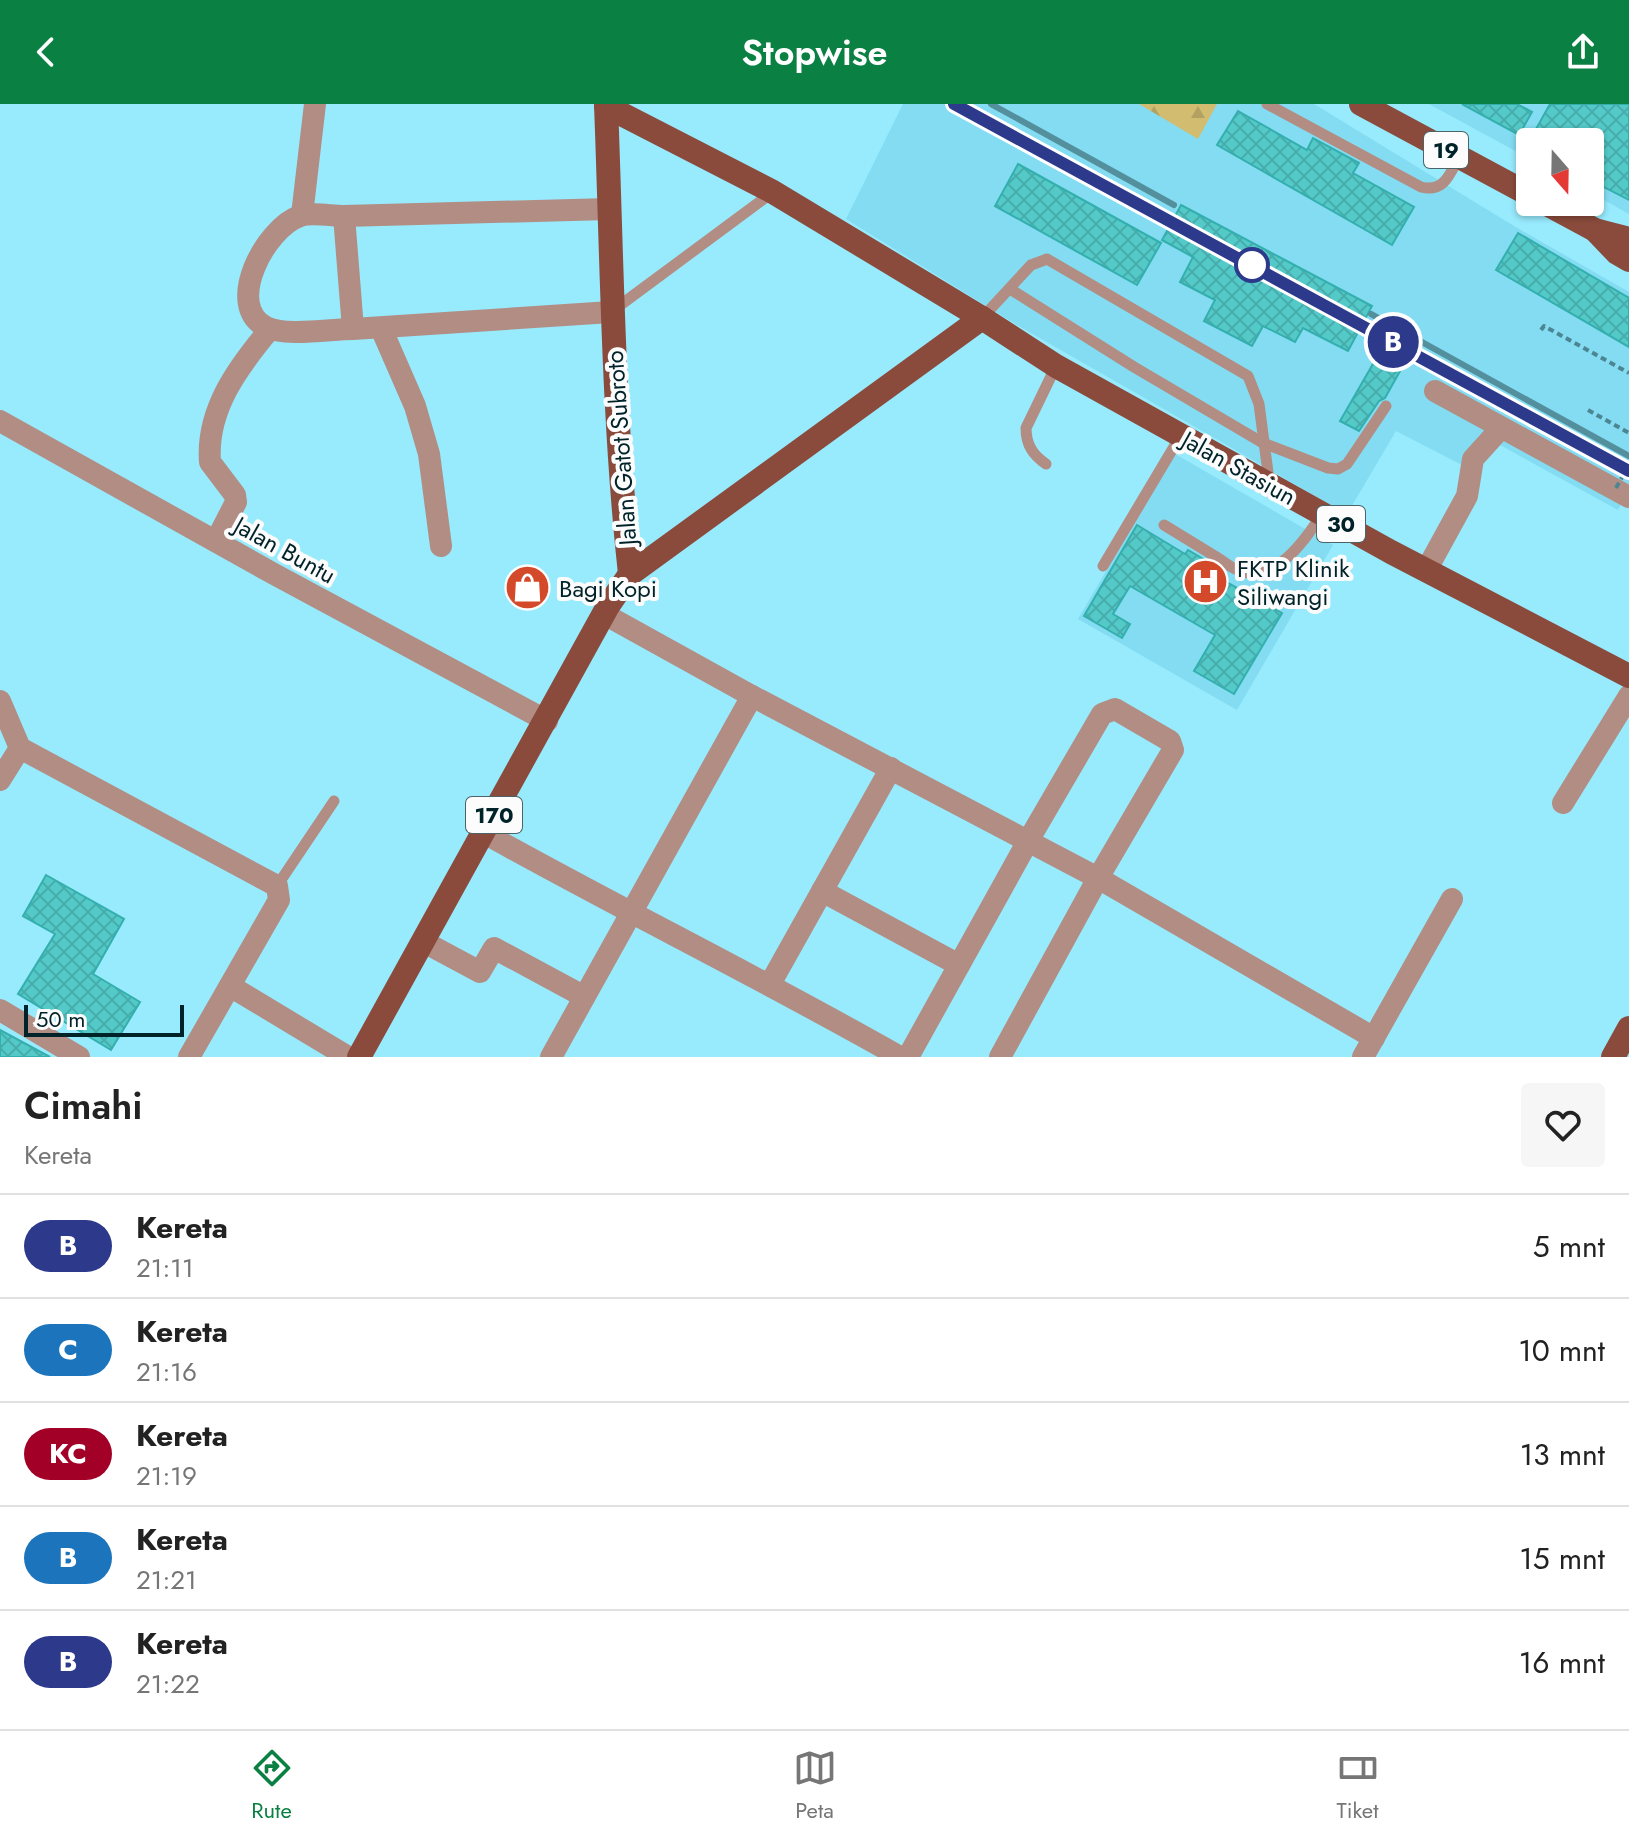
<!DOCTYPE html>
<html lang="id">
<style>
body{margin:0;font-family:Jost,sans-serif;background:#f6f6f6;color:#222;height:100vh;display:flex;flex-direction:column;font-size:30px;white-space:nowrap}
*{box-sizing:border-box;margin:0}
p{font-size:26px;color:#767676}
.icon{flex:none;width:44px;height:44px;fill:none;stroke:currentColor;stroke-width:2;stroke-linecap:round;stroke-linejoin:round}
.map{position:relative;height:953px;overflow:hidden}
.details{display:flex;flex-direction:column;background:#fff;flex:1}
.details>*{flex:none}
.badge{padding:0 16px;border-radius:26px;font-size:28px;line-height:52px}
.needle{width:52px;rotate:160deg}
.buttons{position:absolute;left:1516px;top:24px;display:grid;gap:16px}
.buttons a{display:grid;place-items:center;width:88px;height:88px;border-radius:8px;background:#fff;box-shadow:0 2px 6px #0004;font-size:40px}
.scale{position:absolute;left:24px;bottom:20px;width:160px;box-sizing:border-box;padding-left:8px;border:4px solid #002229;border-top:0;font-size:22px;line-height:28px;white-space:nowrap;color:#002229;-webkit-text-stroke:6px #fcfcfc;paint-order:stroke}
.map>.badge{position:absolute;translate:-50% -50%;box-shadow:0 0 0 4px #fff}
.round{display:grid;place-items:center;flex:none;width:84px;height:84px;border-radius:8px;background:#f6f6f6}
.head{display:flex;align-items:center;justify-content:space-between;height:136px;padding:0 24px}
h1{font-size:38px;font-weight:600;line-height:60px}
ul{padding:0;list-style:none}
li{display:flex;align-items:center;gap:24px;height:104px;padding:0 24px;border-top:2px solid #e0e0e0}
li div{flex:1}
li b{display:block;font-size:30px}
li em{font-style:normal}
li .badge{min-width:88px;font-weight:700;text-align:center}
header{display:flex;justify-content:space-between;align-items:center;height:104px;padding:0 24px;background:#0b8043;color:#fff;font-size:36px;font-weight:600}
.menu{display:flex;justify-content:space-around;align-items:center;height:112px;border-top:2px solid #e0e0e0;background:#fff;font-size:22px;color:#767676}
.menu a{display:grid;justify-items:center;gap:4px}
.menu .selected{color:#0b8043}
.map>svg:first-child{display:block}
.built{fill:#83dcf1}
.forest{fill:url(#forest-firs)}
.building{fill:url(#building-cross-hatch);stroke:#33afae;stroke-width:2}
.lines{fill:none;stroke-linecap:round;stroke-linejoin:round}
.path{stroke:#4c8693;stroke-width:4;stroke-dasharray:6 4;stroke-linecap:butt}
.lane{stroke:#b28d84;stroke-width:11}
.street{stroke:#b28d84;stroke-width:22}
.primary{stroke:#8a4b3c;stroke-width:24}
.rail{stroke:#538f9c;stroke-width:6}
.path-bridge{stroke:#4c8693;stroke-width:4;stroke-dasharray:6 4;stroke-linecap:butt}
.line-casing{stroke:#fff;stroke-width:18}
.line{stroke:#2d398b;stroke-width:12}
.stop-dot{fill:#fff;stroke:#2d398b;stroke-width:4}
.labels{text-anchor:middle;dominant-baseline:central;stroke-width:8;stroke-linejoin:round;paint-order:stroke}
.shield{fill:#fcfcfc;stroke:#4c6368;stroke-width:2}
.shield-label{font-size:22px;font-weight:bold;fill:#002229}
.street-label{font-size:24px;fill:#002229;stroke:#fcfcfc}
.poi-label{font-size:24px;fill:#002229;stroke:#fcfcfc;text-anchor:start}
</style>
<header><svg class="icon" aria-label="back" viewBox="0 0 24 24"><path d="M15 5l-7 7 7 7"/></svg>Stopwise<svg class="icon" aria-label="share" viewBox="0 0 24 24"><path d="M12 15V3M7 8l5-5 5 5M5 13v7h14v-7"/></svg></header>
<div class="map">
<svg width="1629" height="953" viewBox="0 0 1629 953">
<defs>
<pattern id="forest-firs" width="22" height="20" patternUnits="userSpaceOnUse" patternTransform="scale(2)"><rect width="22" height="20" fill="#d2bc6f"/><path d="M5 1l3.5 6h-7zM16 11l3.5 6h-7z" fill="#b2a160"/></pattern>
<pattern id="building-cross-hatch" width="8" height="8" patternUnits="userSpaceOnUse" patternTransform="scale(2)"><rect width="8" height="8" fill="#54cac8"/><path d="M0 0l8 8M0 8l8-8" fill="none" stroke="#47adac"/></pattern>
</defs>
<rect width="100%" height="100%" fill="#98eafd"/>
<g class="built">
<path d="M903 0H1314L1514 122 1629 188V389L1627 388 1618 406 1480 330 1462 361 1396 327 1347 410 1017 221 846 115Z"/>
<path d="M1429 0H1629V110L1590 88V38H1530V55Z"/>
<path d="M1175 350 1333 441 1237 606 1078 515Z"/>
</g>
<path class="forest" d="M1139 0H1217L1198 35Z"/>
<g class="building">
<path d="M1462 0H1517L1532 8 1519 31Z"/>
<path d="M1550 0H1629V96L1590 76V38H1561L1536 25Z"/>
<path d="M1238 7 1307 46 1313 34 1359 59 1353 69 1414 103 1392 141 1217 41Z"/>
<path d="M1018 60 1161 139 1137 181 995 102Z"/>
<path d="M1181 101 1372 202 1348 247 1303 224 1295 238 1263 222 1252 242 1204 217 1215 196 1180 178 1193 153 1162 136Z"/>
<path d="M1518 129 1629 194V243L1496 166Z"/>
<path d="M1377 253 1400 267 1385 294 1379 297 1359 327 1340 317Z"/>
<path d="M1137 421 1185 450 1188 446 1215 462 1213 466 1225 473 1223 476 1282 509 1234 590 1194 567 1215 531 1130 482 1113 510 1130 520 1122 534 1084 512Z"/>
<path d="M46 771 124 815 93 870 140 898 111 946 18 890 55 830 23 812Z"/>
<path d="M0 926 50 953H0Z"/>
</g>
<g class="lines">
<g class="path">
<path d="M1541 226 1544 222 1629 269"/>
<path d="M1588 306 1629 329"/>
</g>
<g class="lane">
<path d="M1267 0 1421 83C1444 89 1450 70 1459 53"/>
<path d="M1010 185 1134 263 1263 339 1328 364 1338 365 1347 360 1386 302"/>
<path d="M615 205 773 88"/>
<path d="M982 214 1031 161 1047 155 1248 272 1259 300 1269 376"/>
<path d="M1046 360C1033 351 1026 341 1026 324L1056 262"/>
<path d="M1164 421C1182 432 1200 443 1218 454 1225 458 1232 465 1240 467 1275 480 1306 435 1322 410"/>
<path d="M1103 462 1181 331"/>
<path d="M277 782 334 697"/>
</g>
<g class="street">
<path d="M302 111 315 0"/>
<path d="M344 112 609 105"/>
<path d="M381 224 415 302 429 350 441 442"/>
<path d="M353 225C331 225 286 233 266 223 224 202 265 124 300 112 312 108 331 112 344 112L353 225 611 208"/>
<path d="M1435 287 1629 393"/>
<path d="M0 317 274 470 547 617"/>
<path d="M216 437 236 398 235 391 210 358C206 306 238 263 270 225"/>
<path d="M1427 465 1467 392 1473 355 1501 324"/>
<path d="M604 510 752 592 1098 774 1374 934"/>
<path d="M0 597 20 644 277 782 279 796 189 953"/>
<path d="M0 676 20 644"/>
<path d="M1563 699 1629 592"/>
<path d="M484 729C622 806 763 875 900 953"/>
<path d="M822 787 959 861"/>
<path d="M424 838 480 868 494 844 583 892"/>
<path d="M770 880 891 664"/>
<path d="M230 882 348 953"/>
<path d="M0 906 79 953"/>
<path d="M551 953 752 592"/>
<path d="M908 953 1028 737 1102 610 1115 605 1170 637 1173 646 1098 774 1000 953"/>
<path d="M1363 953 1452 795"/>
</g>
<g class="primary">
<path d="M606 0C612 157 613 314 630 470"/>
<path d="M1361 0 1530 91"/>
<path d="M606 2 773 88 982 214 1056 262 1391 448 1629 572"/>
<path d="M1543 98 1595 126 1629 135"/>
<path d="M1595 126 1617 149 1629 156"/>
<path d="M359 953 608 502 630 470 982 214"/>
<path d="M1613 953 1629 924"/>
</g>
<g class="rail">
<path d="M954 0 1170 117"/>
<path d="M991 0 1174 101"/>
<path d="M1371 210 1629 352"/>
<path d="M1363 222 1629 367"/>
</g>
<path class="path-bridge" d="M1616 384 1629 361"/>
</g>
<g class="lines">
<defs>
<path id="line" d="M954 0 1629 367"/>
</defs>
<use href="#line" class="line-casing"/>
<use href="#line" class="line"/>
</g>
<defs>
<symbol id="hospital-disc" viewBox="-11 -11 22 22"><circle r="9.5" fill="#d44929" stroke="#fcfcfc"/><path d="M-5-5h3v3.5h4V-5h3V5h-3V1.5h-4V5h-3Z" fill="#fff"/></symbol>
<symbol id="shop-disc" viewBox="-11 -11 22 22"><circle r="9.5" fill="#d44929" stroke="#fcfcfc"/><path d="M-5-2.5h2.3a2.7 3.5 0 0 1 5.4 0H5L5.5 6h-11ZM-1.5-2.5h3a1.5 2.3 0 0 0-3 0Z" fill="#fff"/></symbol>
</defs>
<g fill-rule="evenodd">
<use href="#hospital-disc" x="1180" y="452" width="51" height="51"/>
<use href="#shop-disc" x="502" y="458" width="51" height="51"/>
</g>
<circle class="stop-dot" cx="1252" cy="161" r="16"/>
<g class="labels">
<g class="shield">
<rect x="1424" y="28" width="44" height="36" rx="6"/>
<rect x="1317" y="402" width="48" height="36" rx="6"/>
<rect x="466" y="693" width="56" height="36" rx="6"/>
</g>
<g class="shield-label">
<text x="1446" y="46">19</text>
<text x="1341" y="420">30</text>
<text x="494" y="711">170</text>
</g>
<g class="street-label">
<text transform="translate(621 344) rotate(-94)">Jalan Gatot Subroto</text>
<text transform="translate(1239 364) rotate(29)">Jalan Stasiun</text>
<text transform="translate(285 446) rotate(29)">Jalan Buntu</text>
</g>
<g class="poi-label">
<text x="1237" y="464">FKTP Klinik<tspan x="1237" dy="28">Siliwangi</tspan></text>
<text x="559" y="484">Bagi Kopi</text>
</g>
</g>
</svg>
<div class="buttons">
<a><svg class="needle" viewBox="-14 -14 28 28"><path d="M0-13l5 13h-10z" fill="#e53935"/><path d="M0 13l5-13h-10z" fill="#767676"/></svg></a>
</div>
<div class="scale">50 m</div>
<b class="badge" style="left:1393px;top:238px;background:#2d398b;color:#fff">B</b>
</div>
<section class="details">
<div class="head"><div><h1>Cimahi</h1><p>Kereta</p></div><a class="round"><svg class="icon" aria-label="heart" viewBox="0 0 24 24"><path d="M12 20l-8-8c-3-5 5-10 8-4 3-6 11-1 8 4z"/></svg></a></div>
<ul>
<li><span class="badge" style="background:#2d398b;color:#fff">B</span><div><b>Kereta</b><p>21:11</p></div><em>5 mnt</em></li>
<li><span class="badge" style="background:#1c75bc;color:#fff">C</span><div><b>Kereta</b><p>21:16</p></div><em>10 mnt</em></li>
<li><span class="badge" style="background:#a30028;color:#fff">KC</span><div><b>Kereta</b><p>21:19</p></div><em>13 mnt</em></li>
<li><span class="badge" style="background:#1c75bc;color:#fff">B</span><div><b>Kereta</b><p>21:21</p></div><em>15 mnt</em></li>
<li><span class="badge" style="background:#2d398b;color:#fff">B</span><div><b>Kereta</b><p>21:22</p></div><em>16 mnt</em></li>
</ul>
</section>
<nav class="menu">
<a class="selected"><svg class="icon" aria-label="directions" viewBox="0 0 24 24"><path d="M12 3l9 9-9 9-9-9zM9 14v-3h6M13 9l2 2-2 2"/></svg>Rute</a>
<a><svg class="icon" aria-label="map" viewBox="0 0 24 24"><path d="M3 6l6-2 6 2 6-2v14l-6 2-6-2-6 2zM9 4v14M15 6v14"/></svg>Peta</a>
<a><svg class="icon" aria-label="tickets" viewBox="0 0 24 24"><path d="M3 7h18v10H3zM15 7v10"/></svg>Tiket</a>
</nav>
